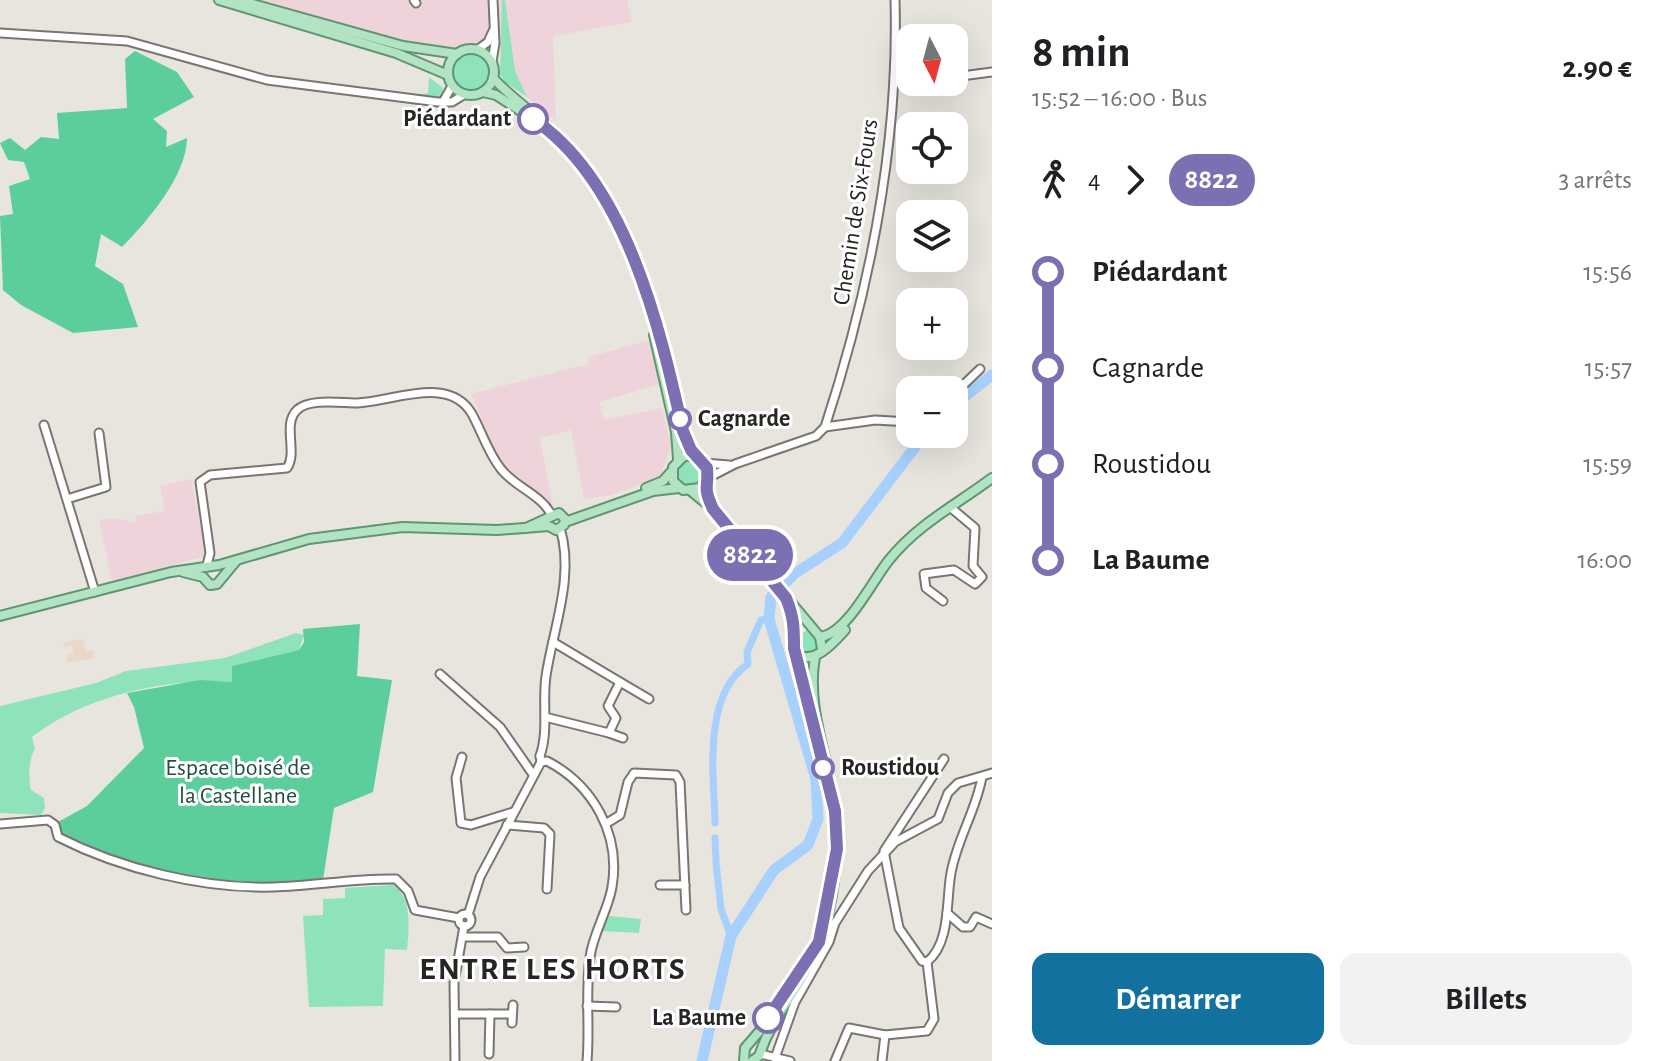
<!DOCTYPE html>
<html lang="fr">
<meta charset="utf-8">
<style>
body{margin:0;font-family:"Alegreya Sans",sans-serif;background:#f2f2f2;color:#202124;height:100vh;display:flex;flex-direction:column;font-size:30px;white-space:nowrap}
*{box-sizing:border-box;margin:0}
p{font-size:26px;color:#757577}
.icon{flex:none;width:44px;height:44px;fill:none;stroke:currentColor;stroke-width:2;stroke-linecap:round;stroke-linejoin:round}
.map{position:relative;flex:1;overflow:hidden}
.sheet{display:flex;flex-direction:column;background:#fff;width:680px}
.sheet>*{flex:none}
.badge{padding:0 16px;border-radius:26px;font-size:28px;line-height:52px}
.needle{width:52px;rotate:174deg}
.buttons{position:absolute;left:896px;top:24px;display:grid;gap:16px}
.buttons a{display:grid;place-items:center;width:72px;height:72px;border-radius:16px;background:#fff;box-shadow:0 8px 32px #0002;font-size:40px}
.map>.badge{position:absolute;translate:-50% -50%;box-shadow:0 0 0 4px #fff}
.legs{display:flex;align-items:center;gap:12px;height:88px;padding:0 40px;font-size:26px}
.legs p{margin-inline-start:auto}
.overview{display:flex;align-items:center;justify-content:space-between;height:136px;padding:0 40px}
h1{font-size:44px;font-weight:700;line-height:60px}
.cta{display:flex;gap:16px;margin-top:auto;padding:16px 40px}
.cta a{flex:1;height:92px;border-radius:16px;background:#12719f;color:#fff;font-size:32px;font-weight:700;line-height:92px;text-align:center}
.cta a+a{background:#f2f2f2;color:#202124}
ul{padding:0 40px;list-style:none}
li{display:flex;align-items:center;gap:28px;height:96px;font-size:30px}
li i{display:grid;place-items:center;width:12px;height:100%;margin:0 10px;background:currentColor}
li i::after{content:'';width:20px;height:20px;margin:-10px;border:6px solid;border-radius:50%;background:#fff}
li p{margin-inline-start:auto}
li:first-child i{background:linear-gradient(#0000 50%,currentColor 0)}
li:last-child i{background:linear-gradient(currentColor 50%,#0000 0)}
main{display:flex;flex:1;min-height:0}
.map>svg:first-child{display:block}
.commercial{fill:#eed4da}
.education{fill:#ebd8c8}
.green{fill:#8fe3bb}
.forest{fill:#5bce9c}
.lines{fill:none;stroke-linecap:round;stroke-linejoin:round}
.canal{stroke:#a7d0fd;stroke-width:7}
.river{stroke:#a7d0fd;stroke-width:11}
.minor-casing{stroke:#797671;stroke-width:11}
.major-casing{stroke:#609572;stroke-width:12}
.minor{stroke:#fff;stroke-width:7}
.major{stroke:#b2e4c4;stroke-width:8}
.line-1-casing{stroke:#fff;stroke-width:18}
.line-1{stroke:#7c6fb2;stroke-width:12}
.stop-1-dot{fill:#fff;stroke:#7c6fb2;stroke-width:4}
.labels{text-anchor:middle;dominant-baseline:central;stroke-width:6;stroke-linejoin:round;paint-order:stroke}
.stop-label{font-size:24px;font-weight:bold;fill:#262523;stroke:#fff;text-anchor:end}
.street-label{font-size:24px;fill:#262523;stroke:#fff}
.park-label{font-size:24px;fill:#21503c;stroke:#fff}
.district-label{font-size:32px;font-weight:bold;letter-spacing:2px;fill:#262523;stroke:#fff}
</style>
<main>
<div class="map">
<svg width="992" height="1061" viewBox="0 0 992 1061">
<rect width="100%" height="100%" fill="#e8e5df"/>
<g class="commercial">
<path d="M255 0H627L632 22 553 36 556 121 527 97 513 77 505 46 477 42 449 50 424 46Z"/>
<path d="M651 340 660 384 599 402 604 420 662 408 671 445 660 478 611 495 584 499 571 430 540 438 553 508 508 472 498 458 471 394 589 364 588 357Z"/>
<path d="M191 479 206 556 112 581 99 520 113 518 136 523 135 516 165 511 160 486Z"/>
</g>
<path class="education" d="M83 639 86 651 93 650 94 658 67 663 66 655 74 653 72 646 64 647 63 643Z"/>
<g class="green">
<path d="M502 0H505L515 71 527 97 505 82 500 74Z"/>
<circle cx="471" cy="72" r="23"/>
<path d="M429 77 443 88 442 97 417 95 428 93Z"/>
<path d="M690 455 704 463 703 484 687 491 672 476 684 456Z"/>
<path d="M807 630 818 634 821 651 798 655 794 640Z"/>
<path d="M296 633 304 635 299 650 232 666 233 682C166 678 86 695 32 737L35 749C29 757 28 779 31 790L44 798 45 808 41 815 0 813V706L96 683 126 671 225 658Z"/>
<path d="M393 885C413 898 409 929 407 950L385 949 383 1006 309 1007 303 916 323 915V899L345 898V888Z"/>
<path d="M609 916 641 919 639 933 602 931Z"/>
</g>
<g class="forest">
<path d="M135 51 177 72 194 97 153 119 167 131 166 147 187 138C187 175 147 222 122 247L101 234 95 266 123 284 138 327 73 333 21 305 3 290 0 216 13 214 9 186 30 179 24 162 8 160 0 143 10 138 25 150 41 137 59 139 57 113 127 108 125 59Z"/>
<path d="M360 624 357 676 392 680 373 792 334 808 323 880C291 881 257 884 224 882 190 879 75 857 57 829L58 822 87 806 144 748 134 707 127 693 200 680 232 682V666L299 650 304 642 303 629Z"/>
</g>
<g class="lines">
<g class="canal">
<path d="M715 823C714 776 702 695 748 664L747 652 761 620 769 619"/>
<path d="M715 838 716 860"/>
<path d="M716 863 721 909 731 936"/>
</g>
<g class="river">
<path d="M954 405 992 375"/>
<path d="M702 1061 731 936 774 870 808 845 818 819 816 779 769 619 771 597 794 574 842 543 925 434"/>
</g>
<defs>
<g id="minor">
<path d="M414 0 416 3"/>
<path d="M0 33 127 41 267 80 438 102H452L465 94"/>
<path d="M477 50 488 42 493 31"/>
<path d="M492 62 495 43 493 0"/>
<path d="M954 77 992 72"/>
<path d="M894 80 910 81"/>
<path d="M443 102 452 86"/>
<path d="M954 394 980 369"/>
<path d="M44 425 95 592"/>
<path d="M825 427 875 420 910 422"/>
<path d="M704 463 729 465"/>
<path d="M706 479 735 464 816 436 825 427C870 289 899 145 895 0"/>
<path d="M67 499 106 487 99 433"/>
<path d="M207 565 210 553 200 482 210 475 287 468C298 452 282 424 297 410 309 398 341 403 357 403 392 402 449 374 472 414 482 432 488 453 501 469 515 487 540 494 551 514"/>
<path d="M943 601 926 588 924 574 954 570 975 584 982 577 973 566 975 528 950 507"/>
<path d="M440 674 500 727 532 773"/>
<path d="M620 682 649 699"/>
<path d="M545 717 609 733 616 718 608 706 620 682 553 642"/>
<path d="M609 733 623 738"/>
<path d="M540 756 541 762 547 761C593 785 621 834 612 887 608 911 593 933 590 957 585 991 590 1027 587 1061"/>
<path d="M540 756C549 730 542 703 546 676 553 629 575 576 560 528"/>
<path d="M462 757 456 778 461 823 471 825 513 812"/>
<path d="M944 759 884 851 899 928 922 961 927 962C951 943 946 899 951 873 957 839 976 811 982 777"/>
<path d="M607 823 620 815 628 782 634 773 676 775 680 782 686 910"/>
<path d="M0 824 48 820 55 825 58 837C121 869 203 889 273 887 314 886 355 878 396 879L408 891 415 910 459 918"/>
<path d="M507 825 544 828 550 834 547 889"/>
<path d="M660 885H685"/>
<path d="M947 913 963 927H970L976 917 992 924"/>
<circle cx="465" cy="920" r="6"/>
<path d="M468 915 480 877 541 762"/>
<path d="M465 937H498L507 948 524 947"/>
<path d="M587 1006 616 1007"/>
<path d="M455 1014H512"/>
<path d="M512 1023 513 1005"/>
<path d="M489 1054 490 1014"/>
<path d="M760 1054 790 1061"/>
<path d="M775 1058 795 1002 829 942 835 923 868 871 895 842 938 819 948 793 958 783 992 773"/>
<path d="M455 1061 454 983 464 926"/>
<path d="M835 1061 849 1028 885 1035 927 1031 934 1019 927 962"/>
<path d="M882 1061 885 1035"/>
</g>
<g id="major">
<path d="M219 0 396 53 448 75"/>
<path d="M238 0 403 46 457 54"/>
<circle cx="471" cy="72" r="23"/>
<path d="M493 78C518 105 550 123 574 153 638 233 657 335 683 430 689 451 718 467 700 488L683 490 673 481V467L684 456H696"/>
<path d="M483 92 496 95 547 128"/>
<path d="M654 335 676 432 678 459"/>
<path d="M646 488 663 481 671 472"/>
<path d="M691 491 713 509 820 637 822 649"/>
<path d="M565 522 653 491 679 488"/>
<path d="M183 572 203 577 210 585 217 584 237 560"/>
<path d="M786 598 796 631 794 648 806 704 827 782"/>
<path d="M0 616 171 572 219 565 309 539 402 527 497 530 549 526 556 530 564 525 565 519 559 513 526 528"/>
<path d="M820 637C847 634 872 581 889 560 918 524 956 505 992 478"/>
<path d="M798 655C815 664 833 643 845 630"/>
<path d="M744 1061 745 1048 764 1026"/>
<path d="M752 1061 759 1056C773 1014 797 993 814 956 830 921 837 875 837 837 838 775 804 717 815 657"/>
</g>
</defs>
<use href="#minor" class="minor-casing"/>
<use href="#major" class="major-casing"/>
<use href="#minor" class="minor"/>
<use href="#major" class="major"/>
</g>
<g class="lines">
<defs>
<path id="line-1" d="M533 119C626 181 660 328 683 431L691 450 707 468C709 489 702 485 713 509L786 598C794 617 794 629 794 648L835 811 837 849 819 942 768 1018"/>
</defs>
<use href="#line-1" class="line-1-casing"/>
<use href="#line-1" class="line-1"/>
</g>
<g class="stop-1-dot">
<circle cx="533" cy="119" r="14"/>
<circle cx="680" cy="419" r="10"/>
<circle cx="823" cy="768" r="10"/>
<circle cx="768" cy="1018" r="14"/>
</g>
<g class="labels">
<g class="stop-label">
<text x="511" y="119">Piédardant</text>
<text x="698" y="419" text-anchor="start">Cagnarde</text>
<text x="841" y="768" text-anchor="start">Roustidou</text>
<text x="746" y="1018">La Baume</text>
</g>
<g class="street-label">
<text transform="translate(856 212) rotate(-81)">Chemin de Six-Fours</text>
</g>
<g class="park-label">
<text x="238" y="768">Espace boisé de<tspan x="238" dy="28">la Castellane</tspan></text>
</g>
<g class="district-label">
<text x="553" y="969">ENTRE LES HORTS</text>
</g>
</g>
</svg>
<div class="buttons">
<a><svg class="needle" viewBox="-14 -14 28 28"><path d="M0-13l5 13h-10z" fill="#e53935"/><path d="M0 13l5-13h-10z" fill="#757577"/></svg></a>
<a><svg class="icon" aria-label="locate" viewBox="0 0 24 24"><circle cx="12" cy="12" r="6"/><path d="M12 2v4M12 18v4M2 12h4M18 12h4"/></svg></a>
<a><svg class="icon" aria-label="layers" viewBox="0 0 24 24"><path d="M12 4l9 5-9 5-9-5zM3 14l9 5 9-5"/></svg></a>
<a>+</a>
<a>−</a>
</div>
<b class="badge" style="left:750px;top:555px;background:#7c6fb2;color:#fff">8822</b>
</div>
<section class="sheet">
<div class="overview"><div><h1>8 min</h1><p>15:52 – 16:00 · Bus</p></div><b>2.90 €</b></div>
<div class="legs"><svg class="icon" aria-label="walk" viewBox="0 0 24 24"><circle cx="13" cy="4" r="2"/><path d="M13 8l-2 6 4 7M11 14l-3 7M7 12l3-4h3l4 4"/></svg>4<svg class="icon" aria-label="forward" viewBox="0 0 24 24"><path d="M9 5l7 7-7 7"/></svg><b class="badge" style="background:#7c6fb2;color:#fff">8822</b><p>3 arrêts</p></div>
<ul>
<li><i style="color:#7c6fb2"></i><b>Piédardant</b><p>15:56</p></li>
<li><i style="color:#7c6fb2"></i><span>Cagnarde</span><p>15:57</p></li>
<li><i style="color:#7c6fb2"></i><span>Roustidou</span><p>15:59</p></li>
<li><i style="color:#7c6fb2"></i><b>La Baume</b><p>16:00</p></li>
</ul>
<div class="cta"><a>Démarrer</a><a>Billets</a></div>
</section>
</main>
